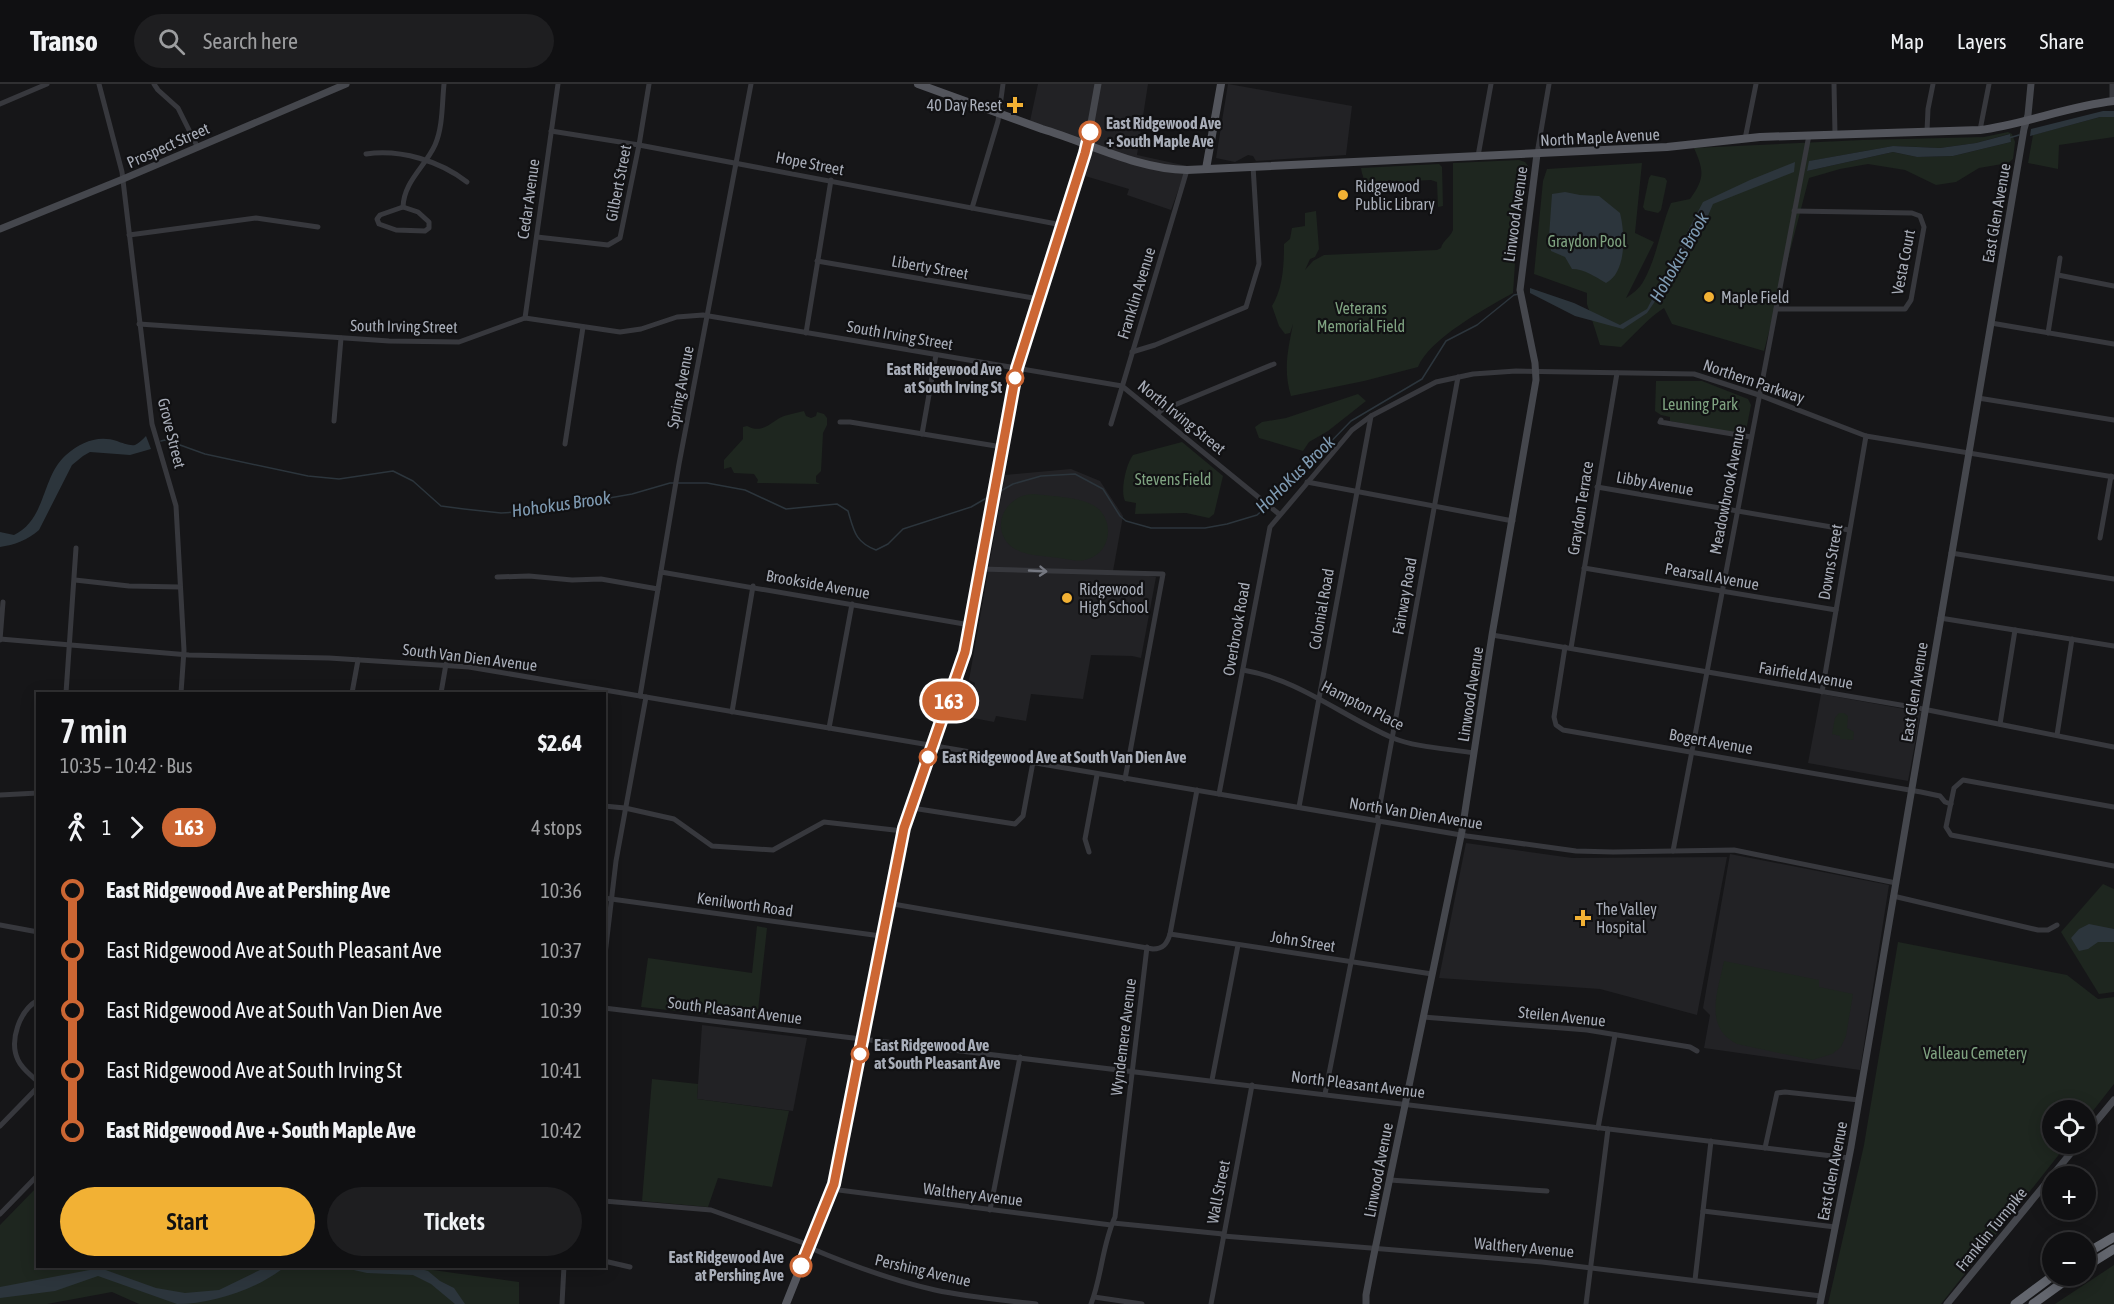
<!DOCTYPE html>
<meta charset="utf-8">
<style>
body{margin:0;font-family:"Asap Condensed",sans-serif;background:#1e1e20;color:#f1f3f6;height:100vh;display:flex;flex-direction:column;font-size:22px;white-space:nowrap}
*{box-sizing:border-box;margin:0}
p{font-size:20px;color:#9c9d9f}
.icon{flex:none;width:33px;height:33px;fill:none;stroke:currentColor;stroke-width:2;stroke-linecap:round;stroke-linejoin:round}
.map{position:relative;flex:1;overflow:hidden}
.side{position:absolute;left:36px;top:608px;width:570px;height:576px;display:flex;flex-direction:column;background:#101012;border-radius:0px;box-shadow:0 3px 15px #0003,0 0 0 2px #303032}
.side>*{flex:none}
.badge{padding:0 12px;border-radius:20px;font-size:21px;line-height:39px}
.controls{position:absolute;left:2042px;top:1016px;display:grid;gap:12px}
.controls a{display:grid;place-items:center;width:54px;height:54px;border-radius:50%;background:#101012;box-shadow:0 3px 15px #0003,0 0 0 2px #303032;font-size:30px}
.map>.badge{position:absolute;translate:-50% -50%;box-shadow:0 0 0 3px #fff}
.legs{display:flex;align-items:center;gap:9px;height:66px;padding:0 24px;font-size:20px}
.legs p{margin-inline-start:auto}
.overview{display:flex;align-items:center;justify-content:space-between;height:102px;padding:0 24px}
h1{font-size:33px;font-weight:600;line-height:45px}
.action{display:flex;gap:12px;margin-top:auto;padding:12px 24px}
.action a{flex:1;height:69px;border-radius:36px;background:#f2b134;color:#111;font-size:24px;font-weight:600;line-height:69px;text-align:center}
.action a+a{background:#1e1e20;color:#f1f3f6}
ul{padding:0 24px;list-style:none}
li{display:flex;align-items:center;gap:21px;height:60px;font-size:22px}
li i{display:grid;place-items:center;width:9px;height:100%;margin:0 8px;background:currentColor}
li i::after{content:'';width:15px;height:15px;margin:-8px;border:4px solid;border-radius:50%;background:#101012}
li p{margin-inline-start:auto}
li:first-child i{background:linear-gradient(#0000 50%,currentColor 0)}
li:last-child i{background:linear-gradient(currentColor 50%,#0000 0)}
header{display:flex;align-items:center;gap:36px;box-sizing:border-box;height:84px;padding:0 30px;background:#101012;border-bottom:2px solid #303032}
header strong{font-size:28px}
nav{display:flex;gap:33px;margin-inline-start:auto;font-size:21px}
.search{width:420px;height:54px;background:#1e1e20;display:flex;align-items:center;gap:15px;box-sizing:border-box;padding:0 21px;border-radius:33px;color:#9c9d9f;font-size:22px}
.map>svg:first-child{display:block}
.built{fill:#222225}
.green{fill:#1e261f;fill-rule:evenodd}
.water{fill:#2c353c}
.lines{fill:none;stroke-linecap:round;stroke-linejoin:round}
.stream{stroke:#2c353c;stroke-width:1.5}
.street{stroke:#37383d;stroke-width:5}
.secondary{stroke:#45474d;stroke-width:7}
.primary{stroke:#53555c;stroke-width:8}
.highway{stroke:#63666e;stroke-width:9}
.oneway{stroke:#757881}
.line-1-casing{stroke:#fff;stroke-width:14}
.line-1{stroke:#c63;stroke-width:9}
.poi-dot{fill:#f2b134;stroke:#111113;stroke-width:2}
.stop-1-dot{fill:#fff;stroke:#c63;stroke-width:3}
.labels{text-anchor:middle;dominant-baseline:central;stroke-width:4.5;stroke-linejoin:round;paint-order:stroke}
.poi-label{font-size:16px;fill:#a8adb8;stroke:#111113;text-anchor:start}
.stop-label{font-size:16px;font-weight:bold;fill:#a8adb8;stroke:#111113;text-anchor:start}
.street-label{font-size:16px;fill:#a8adb8;stroke:#111113}
.park-label{font-size:16px;fill:#7fa381;stroke:#111113}
.water-label{font-size:18px;font-style:italic;fill:#7f9bb3;stroke:#111113}
</style>
<header>
<strong>Transo</strong>
<div class="search"><svg class="icon" aria-label="search" viewBox="0 0 24 24"><circle cx="10" cy="10" r="6"/><path d="M15 15l6 6"/></svg>Search here</div>
<nav><a>Map</a><a>Layers</a><a>Share</a></nav>
</header>
<div class="map">
<svg width="2114" height="1220" viewBox="0 0 2114 1220">
<rect width="100%" height="100%" fill="#161618"/>
<g class="built">
<path d="M1038 0H1148L1137 71 1187 82 1171 126 1127 111 1129 105 1085 92 1093 62 1030 37Z"/>
<path d="M1228 0 1352 22 1346 71 1256 77 1253 72 1248 71 1235 78 1216 74Z"/>
<path d="M1071 385 1100 397 1123 432 1113 487 1156 493 1141 574 1132 572 1091 571 1083 615 1031 610 1026 637 996 632 994 638 968 633 975 599 969 596 1005 391Z"/>
<path d="M1821 610 1921 628 1908 697 1808 679Z"/>
<path d="M1466 759 1572 774 1727 773 1697 931 1600 905 1439 894Z"/>
<path d="M1730 770 1889 801 1860 986 1704 964 1710 931 1703 924Z"/>
<path d="M702 941 807 954 793 1027 697 1015Z"/>
</g>
<g class="green">
<path d="M2100 33H2114V53L2059 61 2058 85 2028 79 2033 51Z"/>
<path d="M2008 48 2012 50 2015 58 2013 75 2008 79 1979 84 1956 98 1936 101 1905 86 1868 80 1840 85 1809 94 1764 267 1672 240 1664 224C1647 235 1636 249 1621 263L1600 261 1587 220V209L1534 190 1543 97 1547 85 1642 79 1635 149 1654 158 1626 214C1632 210 1639 205 1643 198 1657 174 1660 145 1671 119L1690 115C1705 94 1704 87 1694 64L1862 56 1984 53ZM2009 50 2011 58 1953 72 1917 73 1893 68 1807 87 1810 77 1893 62 1940 64 1976 59Z"/>
<path d="M1519 76 1525 78 1529 83 1515 179 1513 209C1486 224 1429 255 1418 283L1364 297 1291 312C1283 286 1288 266 1293 240L1290 249 1285 250 1279 242 1272 222C1283 204 1284 181 1284 160L1290 155 1292 144 1305 142V129L1316 127 1319 165 1315 173 1310 175 1305 186 1313 177 1324 171 1437 166 1441 164C1443 156 1450 154 1453 146V79Z"/>
<path d="M1439 80 1442 83 1443 122 1438 123 1437 98 1431 96 1410 97 1407 103 1392 104 1391 96H1388V105C1372 107 1363 100 1361 84Z"/>
<path d="M1651 91 1665 94 1667 97 1661 126 1658 129 1645 126 1643 123 1649 94Z"/>
<path d="M1656 297H1702L1748 315 1751 321 1746 347 1739 350 1670 337V333L1661 331 1655 327Z"/>
<path d="M1358 310 1366 317 1328 347 1309 358 1303 367 1259 354 1255 343 1262 338 1286 334Z"/>
<path d="M804 327 806 332 811 334 816 332 817 328 824 330 827 334V341L823 349 821 387 816 392V398L820 400 757 399 758 396 754 390 734 389 731 383 724 385V376L743 355V343L747 342C764 351 772 336 784 332 790 330 797 329 804 327Z"/>
<path d="M1182 358 1223 392 1214 430 1209 434 1186 429 1135 430 1136 419 1125 417C1120 407 1126 380 1133 371Z"/>
<path d="M1033 410C1050 412 1083 413 1096 423 1115 437 1111 468 1088 475 1080 478 1073 476 1065 475 1050 472 1028 473 1015 465 988 448 1003 411 1033 410Z"/>
<path d="M1839 629H1844L1848 632 1847 644 1854 648 1853 656 1840 655V652L1832 650 1835 634Z"/>
<path d="M2103 800 2114 805V908L2099 910 2061 848Z"/>
<path d="M757 842 767 844 757 936 641 923 648 874 752 889Z"/>
<path d="M1898 858 2067 891 2098 915 2114 913V1000L2085 1037V1026H2052V1059H2068L1941 1220H1828L1864 1061Z"/>
<path d="M1724 877 1819 896V903L1853 910 1846 952 1841 963 1832 970 1812 976 1737 960C1703 943 1718 907 1724 877Z"/>
<path d="M652 995 698 1000 697 1015 789 1027 772 1103 718 1094 708 1123 642 1117Z"/>
<path d="M37 1103 38 1182H404L519 1198V1220H139L112 1208 47 1220H0V1141Z"/>
<path d="M2114 1181V1220H2055Z"/>
</g>
<g class="water">
<path d="M2103 27H2114V33H2100L2030 52 2031 45Z"/>
<path d="M2010 50 2011 58 1953 72 1917 73 1893 68 1807 87 1809 77 1893 62 1940 64 1976 59Z"/>
<path d="M1795 78 1794 88 1713 120 1698 155 1647 229 1623 245 1575 232 1530 209V204L1574 219 1620 241 1647 225 1703 118 1750 96Z"/>
<path d="M1565 108 1580 111 1599 112 1620 129C1625 149 1627 188 1606 199 1596 193 1584 185 1572 185L1565 173 1551 167 1549 153 1552 110Z"/>
<path d="M146 352 151 365 130 371 90 368 83 372 72 381 39 446C28 456 14 461 0 463V448L14 451C47 435 41 393 66 371 81 358 98 351 117 357 122 359 130 362 135 361 139 359 143 355 146 352Z"/>
<path d="M2089 840 2114 845V858H2098L2088 865 2079 867 2071 854 2079 845Z"/>
<path d="M268 1182H286C258 1205 213 1220 177 1220L98 1192 55 1207 0 1214V1203L100 1184 156 1204 185 1209 219 1206Z"/>
<path d="M336 1182 417 1184 428 1187 440 1197 454 1204 465 1220H455L431 1200 413 1191 367 1189Z"/>
</g>
<g class="lines">
<g class="stream">
<path d="M2009 54 2019 51"/>
<path d="M161 357 165 356 180 361 205 370 308 392 339 395 393 387 413 397 441 422 464 425 501 429 535 427 632 410 670 399H707L745 406 786 425 837 420 848 427C854 447 855 458 876 466L888 460 903 445 971 423 990 412"/>
<path d="M997 409 1013 400 1041 392 1075 390 1103 405 1120 432 1126 437 1151 444H1205L1227 440 1257 431 1266 423"/>
<path d="M1270 420 1351 337 1422 295 1446 257 1477 241 1514 211 1519 210"/>
</g>
<g class="street">
<path d="M99 0 122 88 152 340 176 422 184 566 181 609"/>
<path d="M154 0 158 6 178 24 197 62"/>
<path d="M1834 0 1835 50"/>
<path d="M2112 0V17"/>
<path d="M0 20 47 0"/>
<path d="M1980 46 1989 0"/>
<path d="M551 47 639 61 1062 141"/>
<path d="M1927 47 1928 25 1933 0"/>
<path d="M1745 55 1756 0"/>
<path d="M366 70C401 65 440 77 467 98"/>
<path d="M1537 70 1549 0"/>
<path d="M1478 72 1491 0"/>
<path d="M403 123C404 97 425 83 435 61 443 43 442 19 444 0"/>
<path d="M403 123 418 128 429 138V144L425 147 396 146 379 140 377 135 380 131Z"/>
<path d="M972 124 998 37 1003 0"/>
<path d="M129 151 256 134 318 143"/>
<path d="M537 153 608 161 620 154 639 61 649 0"/>
<path d="M817 177 1039 215"/>
<path d="M2058 191 2114 202"/>
<path d="M1776 225H1905L1911 216 1924 143 1920 132 1912 129 1794 127"/>
<path d="M525 234 558 0"/>
<path d="M1991 239 2114 260"/>
<path d="M139 240 389 257 459 258 525 234 620 248 641 245 677 233 703 231 1122 302 1279 430"/>
<path d="M806 249 831 96"/>
<path d="M2048 249 2060 174"/>
<path d="M1132 268 1155 261 1246 223 1259 180 1253 82"/>
<path d="M1978 314 2114 336"/>
<path d="M1158 331 1160 327 1274 280"/>
<path d="M1661 336 1660 338 1751 353"/>
<path d="M334 337 341 254"/>
<path d="M840 338H850L1002 363"/>
<path d="M1111 340 1187 86"/>
<path d="M922 350 936 271"/>
<path d="M565 360 583 243"/>
<path d="M1307 398 1513 437"/>
<path d="M1597 403 1849 446"/>
<path d="M2100 454 2111 392"/>
<path d="M1951 469 2114 495"/>
<path d="M1584 484 1836 526"/>
<path d="M980 485 1163 490 1125 695"/>
<path d="M661 488 970 541"/>
<path d="M497 493 529 492 572 496 601 495 658 505"/>
<path d="M75 496 129 502 180 503"/>
<path d="M1940 534 2114 562"/>
<path d="M1492 551 1918 624 2114 663"/>
<path d="M0 555 189 571 329 574 469 583 1467 752 1576 767 1613 768 1734 766 1896 799"/>
<path d="M0 556 3 518"/>
<path d="M1565 563 1554 633 1556 641 1563 646 1921 708 1940 712 1945 718 1951 720"/>
<path d="M1571 564 1617 289"/>
<path d="M1243 586C1298 595 1342 632 1393 654 1414 663 1450 665 1474 669"/>
<path d="M1822 608 1866 352"/>
<path d="M66 609 76 464"/>
<path d="M352 609 358 576"/>
<path d="M441 609 446 580"/>
<path d="M640 612 679 380 751 0"/>
<path d="M732 628 753 502"/>
<path d="M2000 640 2015 546"/>
<path d="M829 644 852 520"/>
<path d="M2057 651 2072 555"/>
<path d="M1219 710 1270 443 1352 346 1371 332 1436 298 1473 290 1516 287 1694 290 1759 311 1866 352 2114 393"/>
<path d="M0 711 38 709"/>
<path d="M604 722 625 724 674 735 712 762 773 766 824 738 903 747"/>
<path d="M1299 723 1371 332"/>
<path d="M2114 723 1963 696 1954 704 1946 743 1951 751 2114 782"/>
<path d="M912 724 1015 740 1023 732 1033 678"/>
<path d="M1377 737 1458 293"/>
<path d="M1673 767 1809 51"/>
<path d="M1089 768 1085 755 1097 691"/>
<path d="M1893 812 2038 846H2048L2057 841"/>
<path d="M604 814 881 852"/>
<path d="M887 819 1153 865C1163 865 1167 860 1170 850L1197 706"/>
<path d="M0 841 38 848"/>
<path d="M1170 850 1432 890"/>
<path d="M604 879 616 777 646 613"/>
<path d="M38 916C19 927 9 957 18 976 22 985 31 991 38 998"/>
<path d="M604 924 1849 1074"/>
<path d="M1423 933 1587 946 1690 963 1697 967"/>
<path d="M1212 996 1238 861"/>
<path d="M1325 1010 1379 737"/>
<path d="M0 1042 38 1003"/>
<path d="M1598 1044 1615 951"/>
<path d="M1765 1064 1777 1009 1785 1008 1859 1016"/>
<path d="M1390 1096 1547 1107"/>
<path d="M831 1105 1111 1141"/>
<path d="M604 1117 711 1126 809 1161"/>
<path d="M990 1126 1020 973"/>
<path d="M1703 1127 1835 1143"/>
<path d="M0 1130 38 1091"/>
<path d="M1113 1139 1223 1150"/>
<path d="M1223 1152 1542 1178 1821 1212"/>
<path d="M808 1163C850 1181 891 1196 935 1206 968 1213 1002 1216 1036 1220"/>
<path d="M604 1177 630 1183"/>
<path d="M1695 1196 1711 1057"/>
<path d="M1094 1213 1142 1220"/>
<path d="M562 1220 564 1182"/>
<path d="M1091 1220C1102 1192 1102 1161 1115 1133L1147 863"/>
<path d="M1211 1220 1252 1001"/>
<path d="M1586 1220 1608 1045"/>
</g>
<g class="secondary">
<path d="M1087 61 1098 0"/>
<path d="M0 145 123 95 346 0"/>
<path d="M2085 1051 2114 1016"/>
<path d="M1366 1220V1211L1373 1175 1462 747 1492 551 1536 296 1535 279 1520 206 1537 70"/>
<path d="M1820 1220 1851 1063 2024 45 2028 31 2031 0"/>
<path d="M1947 1220 2079 1059"/>
</g>
<g class="primary">
<path d="M918 0 1042 45C1089 59 1137 85 1187 86L1667 63 1760 53 1980 46C2025 40 2069 22 2114 17"/>
<path d="M1206 85 1221 0"/>
<path d="M786 1220 834 1100 904 744 961 584 1017 284 1087 61"/>
</g>
<g class="highway">
<path d="M2085 1170 2114 1153"/>
<path d="M2085 1183 2114 1165"/>
<path d="M2015 1220 2054 1191"/>
<path d="M2033 1220 2073 1191"/>
</g>
</g>
<defs><path id="oneway-shaft" d="M-6 0H5M1.5-3L5.5 0L1.5 3" fill="none" stroke-width="1.6" stroke-linecap="round" stroke-linejoin="round" transform="scale(1.5)"/></defs>
<use class="oneway" href="#oneway-shaft" transform="translate(1038 487) rotate(3)"/>
<g class="lines">
<defs>
<path id="line-1" d="M801 1182 834 1100 904 744 965 568 1017 284 1085 69 1090 48"/>
</defs>
<use href="#line-1" class="line-1-casing"/>
<use href="#line-1" class="line-1"/>
</g>
<g class="poi-dot">
<path d="M1012 12h6v6h6v6h-6v6h-6v-6h-6v-6h6z"/>
<circle cx="1343" cy="111" r="6"/>
<circle cx="1709" cy="213" r="6"/>
<circle cx="1067" cy="514" r="6"/>
<path d="M1580 825h6v6h6v6h-6v6h-6v-6h-6v-6h6z"/>
</g>
<g class="stop-1-dot">
<circle cx="1090" cy="48" r="10"/>
<circle cx="1015" cy="294" r="8"/>
<circle cx="928" cy="673" r="8"/>
<circle cx="860" cy="970" r="8"/>
<circle cx="801" cy="1182" r="10"/>
</g>
<g class="labels">
<g class="poi-label">
<text x="1002" y="21" text-anchor="end">40 Day Reset</text>
<text x="1355" y="102">Ridgewood<tspan x="1355" dy="18">Public Library</tspan></text>
<text x="1721" y="213">Maple Field</text>
<text x="1079" y="505">Ridgewood<tspan x="1079" dy="18">High School</tspan></text>
<text x="1596" y="825">The Valley<tspan x="1596" dy="18">Hospital</tspan></text>
</g>
<g class="stop-label">
<text x="1106" y="39">East Ridgewood Ave<tspan x="1106" dy="18">+ South Maple Ave</tspan></text>
<text x="1002" y="285" text-anchor="end">East Ridgewood Ave<tspan x="1002" dy="18">at South Irving St</tspan></text>
<text x="942" y="673">East Ridgewood Ave at South Van Dien Ave</text>
<text x="874" y="961">East Ridgewood Ave<tspan x="874" dy="18">at South Pleasant Ave</tspan></text>
<text x="784" y="1173" text-anchor="end">East Ridgewood Ave<tspan x="784" dy="18">at Pershing Ave</tspan></text>
</g>
<g class="street-label">
<text transform="translate(1600 53) rotate(-3)">North Maple Avenue</text>
<text transform="translate(168 61) rotate(-24)">Prospect Street</text>
<text transform="translate(810 79) rotate(11)">Hope Street</text>
<text transform="translate(618 99) rotate(-79)">Gilbert Street</text>
<text transform="translate(528 115) rotate(-82)">Cedar Avenue</text>
<text transform="translate(1996 129) rotate(-80)">East Glen Avenue</text>
<text transform="translate(1515 130) rotate(-82)">Linwood Avenue</text>
<text transform="translate(1903 178) rotate(-79)">Vesta Court</text>
<text transform="translate(930 183) rotate(10)">Liberty Street</text>
<text transform="translate(1136 209) rotate(-73)">Franklin Avenue</text>
<text transform="translate(404 242) rotate(1)">South Irving Street</text>
<text transform="translate(900 251) rotate(10)">South Irving Street</text>
<text transform="translate(1754 297) rotate(19)">Northern Parkway</text>
<text transform="translate(680 303) rotate(-79)">Spring Avenue</text>
<text transform="translate(1182 333) rotate(39)">North Irving Street</text>
<text transform="translate(172 349) rotate(76)">Grove Street</text>
<text transform="translate(1655 399) rotate(10)">Libby Avenue</text>
<text transform="translate(1727 406) rotate(-79)">Meadowbrook Avenue</text>
<text transform="translate(1580 424) rotate(-81)">Graydon Terrace</text>
<text transform="translate(1830 478) rotate(-80)">Downs Street</text>
<text transform="translate(1712 492) rotate(10)">Pearsall Avenue</text>
<text transform="translate(818 500) rotate(10)">Brookside Avenue</text>
<text transform="translate(1404 512) rotate(-80)">Fairway Road</text>
<text transform="translate(1321 525) rotate(-80)">Colonial Road</text>
<text transform="translate(1236 545) rotate(-80)">Overbrook Road</text>
<text transform="translate(470 573) rotate(7)">South Van Dien Avenue</text>
<text transform="translate(1806 591) rotate(10)">Fairfield Avenue</text>
<text transform="translate(1914 608) rotate(-81)">East Glen Avenue</text>
<text transform="translate(1470 610) rotate(-81)">Linwood Avenue</text>
<text transform="translate(1363 621) rotate(27)">Hampton Place</text>
<text transform="translate(1711 657) rotate(10)">Bogert Avenue</text>
<text transform="translate(1416 729) rotate(9)">North Van Dien Avenue</text>
<text transform="translate(745 820) rotate(8)">Kenilworth Road</text>
<text transform="translate(1303 857) rotate(9)">John Street</text>
<text transform="translate(735 926) rotate(7)">South Pleasant Avenue</text>
<text transform="translate(1562 932) rotate(6)">Steilen Avenue</text>
<text transform="translate(1123 953) rotate(-83)">Wyndemere Avenue</text>
<text transform="translate(1358 1000) rotate(7)">North Pleasant Avenue</text>
<text transform="translate(1378 1086) rotate(-79)">Linwood Avenue</text>
<text transform="translate(1832 1087) rotate(-79)">East Glen Avenue</text>
<text transform="translate(1218 1108) rotate(-79)">Wall Street</text>
<text transform="translate(973 1110) rotate(7)">Walthery Avenue</text>
<text transform="translate(1991 1145) rotate(-51)">Franklin Turnpike</text>
<text transform="translate(1524 1163) rotate(5)">Walthery Avenue</text>
<text transform="translate(923 1186) rotate(13)">Pershing Avenue</text>
</g>
<g class="park-label">
<text x="1587" y="157">Graydon Pool</text>
<text x="1361" y="224">Veterans<tspan x="1361" dy="18">Memorial Field</tspan></text>
<text x="1700" y="320">Leuning Park</text>
<text x="1173" y="395">Stevens Field</text>
<text x="1975" y="969">Valleau Cemetery</text>
</g>
<g class="water-label">
<text transform="translate(1679 173) rotate(-60)">Hohokus Brook</text>
<text transform="translate(1295 390) rotate(-44)">HoHoKus Brook</text>
<text transform="translate(561 420) rotate(-8)">Hohokus Brook</text>
</g>
</g>
</svg>
<div class="controls">
<a><svg class="icon" aria-label="locate" viewBox="0 0 24 24"><circle cx="12" cy="12" r="6"/><path d="M12 2v4M12 18v4M2 12h4M18 12h4"/></svg></a>
<a>+</a>
<a>−</a>
</div>
<b class="badge" style="left:949px;top:617px;background:#c63;color:#fff">163</b>
<section class="side">
<div class="overview"><div><h1>7 min</h1><p>10:35 – 10:42 · Bus</p></div><b>$2.64</b></div>
<div class="legs"><svg class="icon" aria-label="walk" viewBox="0 0 24 24"><circle cx="13" cy="4" r="2"/><path d="M13 8l-2 6 4 7M11 14l-3 7M7 12l3-4h3l4 4"/></svg>1<svg class="icon" aria-label="forward" viewBox="0 0 24 24"><path d="M9 5l7 7-7 7"/></svg><b class="badge" style="background:#c63;color:#fff">163</b><p>4 stops</p></div>
<ul>
<li><i style="color:#c63"></i><b>East Ridgewood Ave at Pershing Ave</b><p>10:36</p></li>
<li><i style="color:#c63"></i><span>East Ridgewood Ave at South Pleasant Ave</span><p>10:37</p></li>
<li><i style="color:#c63"></i><span>East Ridgewood Ave at South Van Dien Ave</span><p>10:39</p></li>
<li><i style="color:#c63"></i><span>East Ridgewood Ave at South Irving St</span><p>10:41</p></li>
<li><i style="color:#c63"></i><b>East Ridgewood Ave + South Maple Ave</b><p>10:42</p></li>
</ul>
<div class="action"><a>Start</a><a>Tickets</a></div>
</section>
</div>
